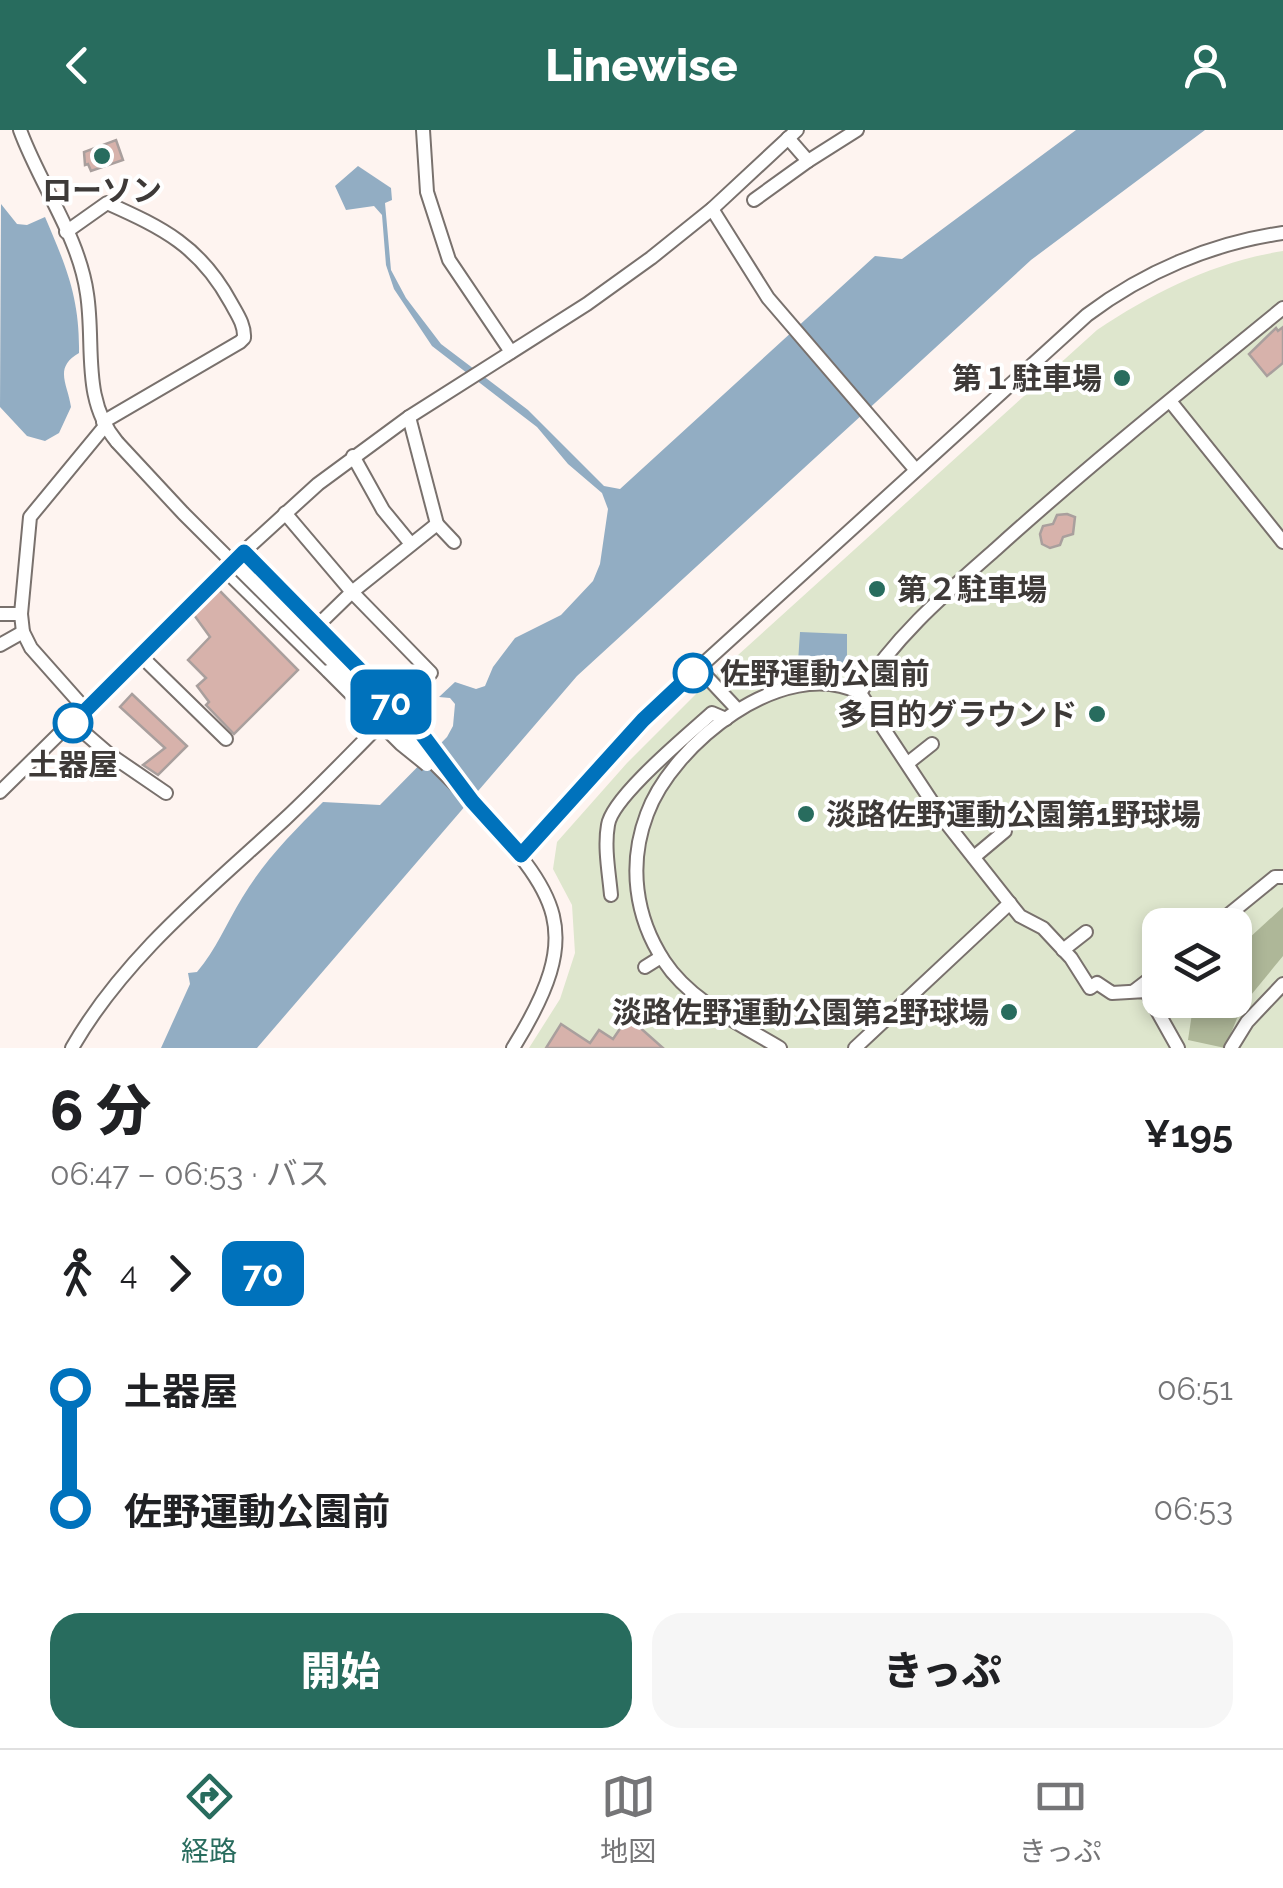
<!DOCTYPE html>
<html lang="ja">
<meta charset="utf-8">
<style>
body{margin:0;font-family:Raleway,"Noto Sans JP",sans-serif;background:#f6f6f6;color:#202124;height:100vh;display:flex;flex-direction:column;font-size:38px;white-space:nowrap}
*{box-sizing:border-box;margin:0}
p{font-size:32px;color:#757577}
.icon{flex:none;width:55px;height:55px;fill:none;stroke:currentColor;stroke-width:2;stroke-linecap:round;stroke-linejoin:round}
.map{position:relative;height:918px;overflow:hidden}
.details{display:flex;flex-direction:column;background:#fff;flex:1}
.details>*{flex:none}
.badge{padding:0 20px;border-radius:15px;font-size:35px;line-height:65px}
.buttons{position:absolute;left:1142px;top:778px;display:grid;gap:20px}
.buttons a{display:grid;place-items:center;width:110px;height:110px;border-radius:20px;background:#fff;box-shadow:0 5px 15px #0003;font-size:50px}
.map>.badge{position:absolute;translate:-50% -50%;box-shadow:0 0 0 5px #fff}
.legs{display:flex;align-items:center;gap:15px;height:110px;padding:0 50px;font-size:32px}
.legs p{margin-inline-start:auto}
.summary{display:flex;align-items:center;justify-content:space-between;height:170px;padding:0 50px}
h1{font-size:55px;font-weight:800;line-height:75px}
.primary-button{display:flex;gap:20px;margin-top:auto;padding:20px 50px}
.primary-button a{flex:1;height:115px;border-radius:30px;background:#286c5e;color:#fff;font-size:40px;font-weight:800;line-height:115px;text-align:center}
.primary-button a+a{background:#f6f6f6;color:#202124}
ul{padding:0 50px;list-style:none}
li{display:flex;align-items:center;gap:35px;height:120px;font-size:38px}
li i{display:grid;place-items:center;width:15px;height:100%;margin:0 12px;background:currentColor}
li i::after{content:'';width:25px;height:25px;margin:-12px;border:8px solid;border-radius:50%;background:#fff}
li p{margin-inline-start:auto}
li:first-child i{background:linear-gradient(#0000 50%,currentColor 0)}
li:last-child i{background:linear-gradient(currentColor 50%,#0000 0)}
header{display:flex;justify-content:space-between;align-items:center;height:130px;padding:0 50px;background:#286c5e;color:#fff;font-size:45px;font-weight:800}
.dock{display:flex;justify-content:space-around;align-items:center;height:140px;border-top:2px solid #e0e0e0;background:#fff;font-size:28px;color:#757577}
.dock a{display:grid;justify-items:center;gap:5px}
.dock .selected{color:#286c5e}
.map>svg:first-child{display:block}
.green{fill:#dee6cd;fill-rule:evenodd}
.forest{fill:#aeb798}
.water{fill:#92adc3}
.building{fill:#d7b2ab;stroke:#a99f9d;stroke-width:2.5}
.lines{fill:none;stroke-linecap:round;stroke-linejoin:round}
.minor-casing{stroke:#79716d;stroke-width:16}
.minor{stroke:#fff;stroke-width:12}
.minor-bridge-casing{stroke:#79716d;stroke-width:16;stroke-linecap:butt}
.minor-bridge{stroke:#fff;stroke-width:12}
.line-1-casing{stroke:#fff;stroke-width:22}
.line-1{stroke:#0072bc;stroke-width:15}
.poi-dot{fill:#286c5e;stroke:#fff;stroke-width:4}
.stop-1-dot{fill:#fff;stroke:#0072bc;stroke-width:5}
.labels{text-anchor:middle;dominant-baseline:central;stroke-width:8;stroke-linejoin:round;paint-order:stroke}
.poi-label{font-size:30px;font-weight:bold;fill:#3e3a38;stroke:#fff;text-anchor:end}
.stop-label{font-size:30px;font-weight:bold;fill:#3e3a38;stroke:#fff;text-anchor:start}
</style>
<header><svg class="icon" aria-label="back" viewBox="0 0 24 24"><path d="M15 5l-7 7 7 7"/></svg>Linewise<svg class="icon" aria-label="person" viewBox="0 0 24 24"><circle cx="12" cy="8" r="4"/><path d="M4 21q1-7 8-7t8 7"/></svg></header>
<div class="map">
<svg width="1283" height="918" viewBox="0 0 1283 918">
<rect width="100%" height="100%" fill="#fef4f0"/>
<path class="green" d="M1283 121V918H529L560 869 575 823 572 775 553 739 557 712 627 633 706 554 1097 200C1154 162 1214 132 1283 121ZM1160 795H1235V870H1160Z"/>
<path class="forest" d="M1283 777V826L1242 876 1225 918 1188 910 1194 870H1235V821Z"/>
<g class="water">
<path d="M1076 0H1205L1031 130 577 546 257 918H161L190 854 188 843 197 842C216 820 226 794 242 768 264 731 293 702 323 672L380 675 447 607 453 596 455 574 450 568 439 567 455 552 476 559 485 556 493 537 515 508 561 485 593 451 600 434 608 379 602 363 568 334 537 297 432 216 394 159 386 135 382 85 374 76 346 80 335 56 358 36 391 58 392 70 385 73 391 140 406 168 441 214 528 280 604 356 620 359 875 126 902 129Z"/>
<path d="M1 74 17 94 27 95 45 87C66 136 80 168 79 223 53 238 68 254 71 277L59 303 45 311 27 306 0 277Z"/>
<path d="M800 502 847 504V533L798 532Z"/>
</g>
<g class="building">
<path d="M116 10 123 30 91 41 88 34 85 35 84 22Z"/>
<path d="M1283 197V233L1267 246 1249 224 1276 198 1278 201Z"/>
<path d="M1067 384 1075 387 1073 404 1063 407 1060 415 1050 418 1042 414 1040 404 1043 396 1053 394 1057 385Z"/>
<path d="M219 460 298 540 234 604 206 575 209 572 197 556 206 548 188 530 210 507 194 485Z"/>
<path d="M132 564 187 616 158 645 143 635 165 618 120 577Z"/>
<path d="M628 887 663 918H546L561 894 590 913 599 900 613 909Z"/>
</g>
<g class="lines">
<defs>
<g id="minor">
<path d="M20 0C40 55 79 106 87 164 95 216 81 269 117 312"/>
<path d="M423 0 427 62 449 130 511 222"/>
<path d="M788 8 808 31 857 0"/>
<path d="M754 70 808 31"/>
<path d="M712 79 768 168 915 339"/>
<path d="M66 102 107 73C163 98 200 116 231 173 237 184 245 195 244 208L240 212 103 292"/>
<path d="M1170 271 1283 412"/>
<path d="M409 287 437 394"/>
<path d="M353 326 383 380 411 414"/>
<path d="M244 422 345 526"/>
<path d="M225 440 328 541"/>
<path d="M0 484H21"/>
<path d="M316 497 352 462 437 394 454 412"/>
<path d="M0 515 23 502"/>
<path d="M140 525 226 609"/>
<path d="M707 547 737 579"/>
<path d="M860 563C895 506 946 463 996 419 1089 335 1186 257 1283 178"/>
<path d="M86 580 31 518 23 502 21 484 30 387 105 296"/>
<path d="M73 593 109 624 166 663"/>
<path d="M908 633 932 614"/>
<path d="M0 662 251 415 318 354 409 287 587 174 651 128 712 79 797 0"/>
<path d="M472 671C559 766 587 799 513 918"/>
<path d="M521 725 669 565 1087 185C1144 142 1212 113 1283 103"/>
<path d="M974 727 1005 701"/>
<path d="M611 765C609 743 604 717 608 695 612 667 689 604 712 583L726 589"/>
<path d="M1216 795 1275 747H1283"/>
<path d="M1063 820 1086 802"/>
<path d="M645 837 661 827"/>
<path d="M1134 861 1160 841"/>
<path d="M72 918C124 827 209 759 285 689 335 642 382 591 431 543L352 462 285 383"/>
<path d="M780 918C740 894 690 871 664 831 635 787 628 734 647 684 672 615 783 524 860 563L944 690 1000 761 1020 786 1043 798 1071 828 1090 858 1097 853 1112 863 1146 861 1178 918"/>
<path d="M855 918 1010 773"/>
<path d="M1231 918 1247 892 1283 854"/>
</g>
</defs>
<use href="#minor" class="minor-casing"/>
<use href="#minor" class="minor"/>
<defs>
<g id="minor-bridge">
<path d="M117 312 183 383 472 671"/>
<path d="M345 526 418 599 441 630"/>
<path d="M328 541 401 614 427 635"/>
</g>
</defs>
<use href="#minor-bridge" class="minor-bridge-casing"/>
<use href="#minor-bridge" class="minor-bridge"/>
</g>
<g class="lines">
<defs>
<path id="line-1" d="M73 593 244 422 418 599 472 671 521 725 643 590 693 543"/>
</defs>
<use href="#line-1" class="line-1-casing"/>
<use href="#line-1" class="line-1"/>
</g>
<g class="poi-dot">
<circle cx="102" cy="26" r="10"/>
<circle cx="1122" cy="248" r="10"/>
<circle cx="877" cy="459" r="10"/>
<circle cx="1097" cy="584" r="10"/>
<circle cx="806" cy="684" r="10"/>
<circle cx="1009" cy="882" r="10"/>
</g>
<g class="stop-1-dot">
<circle cx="693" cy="543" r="18"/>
<circle cx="73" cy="593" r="18"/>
</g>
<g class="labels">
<g class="poi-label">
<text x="102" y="60" text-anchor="middle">ローソン</text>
<text x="1102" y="248">第１駐車場</text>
<text x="897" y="459" text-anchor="start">第２駐車場</text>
<text x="1077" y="584">多目的グラウンド</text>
<text x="826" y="684" text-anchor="start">淡路佐野運動公園第1野球場</text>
<text x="989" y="882">淡路佐野運動公園第2野球場</text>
</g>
<g class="stop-label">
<text x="720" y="543">佐野運動公園前</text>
<text x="73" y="634" text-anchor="middle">土器屋</text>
</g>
</g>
</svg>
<div class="buttons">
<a><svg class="icon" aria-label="layers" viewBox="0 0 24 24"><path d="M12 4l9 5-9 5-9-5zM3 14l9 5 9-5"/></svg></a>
</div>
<b class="badge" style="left:391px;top:572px;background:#0072bc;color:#fff">70</b>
</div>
<section class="details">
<div class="summary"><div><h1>6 分</h1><p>06:47 – 06:53 · バス</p></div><b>¥195</b></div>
<div class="legs"><svg class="icon" aria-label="walk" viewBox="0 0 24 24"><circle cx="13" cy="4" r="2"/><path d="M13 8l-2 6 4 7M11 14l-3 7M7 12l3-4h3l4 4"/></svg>4<svg class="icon" aria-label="forward" viewBox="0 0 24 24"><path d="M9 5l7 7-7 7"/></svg><b class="badge" style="background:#0072bc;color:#fff">70</b></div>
<ul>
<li><i style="color:#0072bc"></i><b>土器屋</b><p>06:51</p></li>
<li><i style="color:#0072bc"></i><b>佐野運動公園前</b><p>06:53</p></li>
</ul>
<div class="primary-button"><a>開始</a><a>きっぷ</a></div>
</section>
<nav class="dock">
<a class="selected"><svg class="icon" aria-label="directions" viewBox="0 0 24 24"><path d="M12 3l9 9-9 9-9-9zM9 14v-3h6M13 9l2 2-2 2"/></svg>経路</a>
<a><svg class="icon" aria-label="map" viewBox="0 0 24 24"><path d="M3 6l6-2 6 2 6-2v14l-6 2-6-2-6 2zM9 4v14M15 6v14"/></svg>地図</a>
<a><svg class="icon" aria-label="tickets" viewBox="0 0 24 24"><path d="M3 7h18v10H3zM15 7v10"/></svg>きっぷ</a>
</nav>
